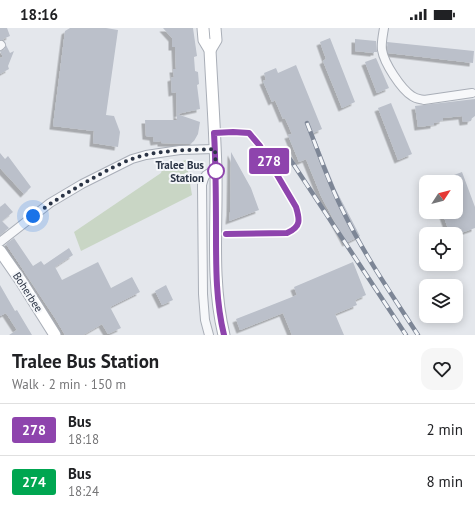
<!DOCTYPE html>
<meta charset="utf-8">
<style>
body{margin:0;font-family:"PT Sans",sans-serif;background:#f6f6f6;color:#202124;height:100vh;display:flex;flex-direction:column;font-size:15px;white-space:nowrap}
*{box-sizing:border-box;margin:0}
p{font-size:13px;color:#757577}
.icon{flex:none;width:22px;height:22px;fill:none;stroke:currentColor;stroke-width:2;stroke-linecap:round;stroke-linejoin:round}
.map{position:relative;height:307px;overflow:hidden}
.panel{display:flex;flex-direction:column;background:#fff;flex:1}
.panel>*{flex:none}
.badge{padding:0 8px;border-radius:3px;font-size:14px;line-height:26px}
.needle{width:26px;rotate:54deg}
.controls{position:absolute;left:419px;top:147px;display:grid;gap:8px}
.controls a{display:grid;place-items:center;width:44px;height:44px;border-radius:8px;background:#fff;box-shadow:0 2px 10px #0003;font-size:20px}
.you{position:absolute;width:20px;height:20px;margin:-10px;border:3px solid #fff;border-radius:50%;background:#1a73e8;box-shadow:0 0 0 6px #1a73e833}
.map>.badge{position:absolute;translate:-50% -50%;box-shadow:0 0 0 2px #fff}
.round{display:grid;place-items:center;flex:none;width:42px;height:42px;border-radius:12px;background:#f6f6f6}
.overview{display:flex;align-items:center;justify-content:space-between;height:68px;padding:0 12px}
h1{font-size:19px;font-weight:700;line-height:30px}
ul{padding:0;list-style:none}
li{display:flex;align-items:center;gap:12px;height:52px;padding:0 12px;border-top:1px solid #e0e0e0}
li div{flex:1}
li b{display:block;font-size:15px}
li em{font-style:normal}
li .badge{min-width:44px;font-weight:700;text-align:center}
.status{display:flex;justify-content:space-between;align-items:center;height:28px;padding:0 20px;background:#fff;direction:ltr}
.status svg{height:11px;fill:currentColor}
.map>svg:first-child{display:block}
.green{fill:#c9d6c5}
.building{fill:#bbc0ca;filter:url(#shadow)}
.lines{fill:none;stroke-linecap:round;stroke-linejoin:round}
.street-casing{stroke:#a9aeb7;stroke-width:10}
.secondary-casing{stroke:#a9aeb7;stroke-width:13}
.street{stroke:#f7f8fa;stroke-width:8}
.secondary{stroke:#fff;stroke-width:11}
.rail-casing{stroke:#7d8696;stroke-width:4.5}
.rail{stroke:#f4f6f9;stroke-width:3;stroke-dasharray:9;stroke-linecap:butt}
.line-casing{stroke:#fff;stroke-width:9}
.line{stroke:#8e44ad;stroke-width:6}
.walk{stroke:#2b3445;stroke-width:4;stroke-dasharray:0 7.2}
.stop-dot{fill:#fff;stroke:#8e44ad;stroke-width:2}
.labels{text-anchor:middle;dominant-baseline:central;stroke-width:4;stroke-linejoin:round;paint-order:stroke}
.stop-label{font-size:11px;font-weight:bold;fill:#2b3445;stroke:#f4f6f9;text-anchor:end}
.street-label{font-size:11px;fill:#2b3445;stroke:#f4f6f9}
</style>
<div class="status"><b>18:16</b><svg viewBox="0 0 49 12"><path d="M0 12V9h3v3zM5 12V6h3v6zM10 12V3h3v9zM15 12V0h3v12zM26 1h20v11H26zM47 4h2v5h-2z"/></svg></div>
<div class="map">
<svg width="475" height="307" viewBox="0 0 475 307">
<defs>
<filter id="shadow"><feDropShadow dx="-3.5" dy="3.5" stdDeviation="0" flood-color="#0004"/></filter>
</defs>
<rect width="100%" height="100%" fill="#e4e7ec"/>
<path class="green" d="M186 132 192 167 81 223 74 204 161 145 163 139Z"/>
<g class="building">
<path d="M0 0H7L10 8 3 11 4 12H0Z"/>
<path d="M70 0H106L118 2 106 87 114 88 120 104 118 119 93 115 94 103 53 98 65 3Z"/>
<path d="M163 0H193L197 28 194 29 195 43 198 44 199 56 197 57 200 81 177 86 200 94 198 106 194 113 190 116 161 115V113L154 114 153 109 146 108 145 92H177L176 64 172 65 171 50 174 49 173 41H176L175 19H172V10Z"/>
<path d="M330 10 355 74 342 80 323 33 326 31 320 14Z"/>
<path d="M355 11 376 13 377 24H374V25L355 23Z"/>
<path d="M387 14 474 23 473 35 388 25Z"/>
<path d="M6 17 10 25 14 23 8 38 9 41 0 46V30L3 29 0 23 4 22Z"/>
<path d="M376 30 389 60 377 65 365 34Z"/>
<path d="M296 37 322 101 313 105 336 162 360 208 346 215 321 168 306 131 299 134 288 107 292 106 285 90 283 91 275 72 272 74 263 53 266 52 264 45 276 40 278 45Z"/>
<path d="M475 71V88L471 91V93L463 94 462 88 443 90V92L440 93V94L434 95V97L418 99 415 78Z"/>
<path d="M391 75 412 126 398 132 378 80Z"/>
<path d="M231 124 251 160 259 182 229 193 230 184Z"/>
<path d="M0 125 5 131 8 128 31 159 24 166 0 140Z"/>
<path d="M462 144 475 179V200L458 206H450L442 184H456V154L438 153Z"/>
<path d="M5 175 13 184 2 193 9 200 0 207V179Z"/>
<path d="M14 210 33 238 41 233 44 237 69 220 73 227 55 239 62 252 98 234 111 260 132 249 140 264 110 279 121 300 108 306 102 296 83 307H65L55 290 6 216Z"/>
<path d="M353 234 366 267 355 272 357 277 335 286 344 307H292L283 285 240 302 236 291 297 267 294 259Z"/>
<path d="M0 257 15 283 17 282 32 307H9L17 302 6 285 0 288Z"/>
<path d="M166 257 173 272 162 277 155 263Z"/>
</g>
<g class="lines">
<defs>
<g id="street">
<path d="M384 0C383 7 381 15 382 22 384 35 401 61 412 68 416 71 420 71 424 72L472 65"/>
<path d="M0 18 1 17"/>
<path d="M0 214 50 175 82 156 132 131 146 127 180 122 215 121"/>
<path d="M209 307 205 292 203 266 202 157C205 146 205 146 216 143"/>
</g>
<g id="secondary">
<path d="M203 0 204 12 210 22C212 63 215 103 216 144 217 198 211 254 224 307"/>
<path d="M210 22 216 12 215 0"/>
<path d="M0 223 21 253 55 307"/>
</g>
</defs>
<use href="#street" class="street-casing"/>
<use href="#secondary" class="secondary-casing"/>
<use href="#street" class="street"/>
<use href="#secondary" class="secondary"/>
<defs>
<g id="rail">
<path d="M307 95C319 125 329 156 344 185 365 228 392 267 418 307"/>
<path d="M284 122 406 307"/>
</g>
</defs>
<use href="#rail" class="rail-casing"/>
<use href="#rail" class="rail"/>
</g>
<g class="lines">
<defs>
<path id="line" d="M224 307C216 274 216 241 216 206 216 173 216 139 214 105L233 104 249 105 260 118 296 179C300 192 301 199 287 205L226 206"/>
</defs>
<use href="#line" class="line-casing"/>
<use href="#line" class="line"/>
<path class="walk" d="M33 188C56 171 80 157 106 143 118 137 131 130 145 127 168 122 192 122 215 121L216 143"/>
</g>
<circle class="stop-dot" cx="216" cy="143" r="8"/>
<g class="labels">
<g class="stop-label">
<text x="204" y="137">Tralee Bus<tspan x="204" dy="13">Station</tspan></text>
</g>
<g class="street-label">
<text transform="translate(28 264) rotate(57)">Boherbee</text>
</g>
</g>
</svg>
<div class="controls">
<a><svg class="needle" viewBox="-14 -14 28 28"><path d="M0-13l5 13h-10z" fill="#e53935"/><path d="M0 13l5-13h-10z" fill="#757577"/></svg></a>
<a><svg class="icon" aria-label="locate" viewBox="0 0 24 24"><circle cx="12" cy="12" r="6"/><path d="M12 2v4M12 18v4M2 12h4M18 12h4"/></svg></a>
<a><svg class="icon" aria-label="layers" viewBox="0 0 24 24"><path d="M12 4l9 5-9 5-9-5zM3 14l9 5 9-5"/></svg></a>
</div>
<div class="you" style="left:33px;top:188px"></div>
<b class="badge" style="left:269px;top:133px;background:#8e44ad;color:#fff">278</b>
</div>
<section class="panel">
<div class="overview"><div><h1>Tralee Bus Station</h1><p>Walk · 2 min · 150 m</p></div><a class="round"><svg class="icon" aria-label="heart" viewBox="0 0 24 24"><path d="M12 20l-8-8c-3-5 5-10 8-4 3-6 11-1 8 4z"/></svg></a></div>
<ul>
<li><span class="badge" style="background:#8e44ad;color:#fff">278</span><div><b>Bus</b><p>18:18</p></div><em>2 min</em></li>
<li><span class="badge" style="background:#00a651;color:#fff">274</span><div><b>Bus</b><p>18:24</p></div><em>8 min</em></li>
</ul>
</section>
